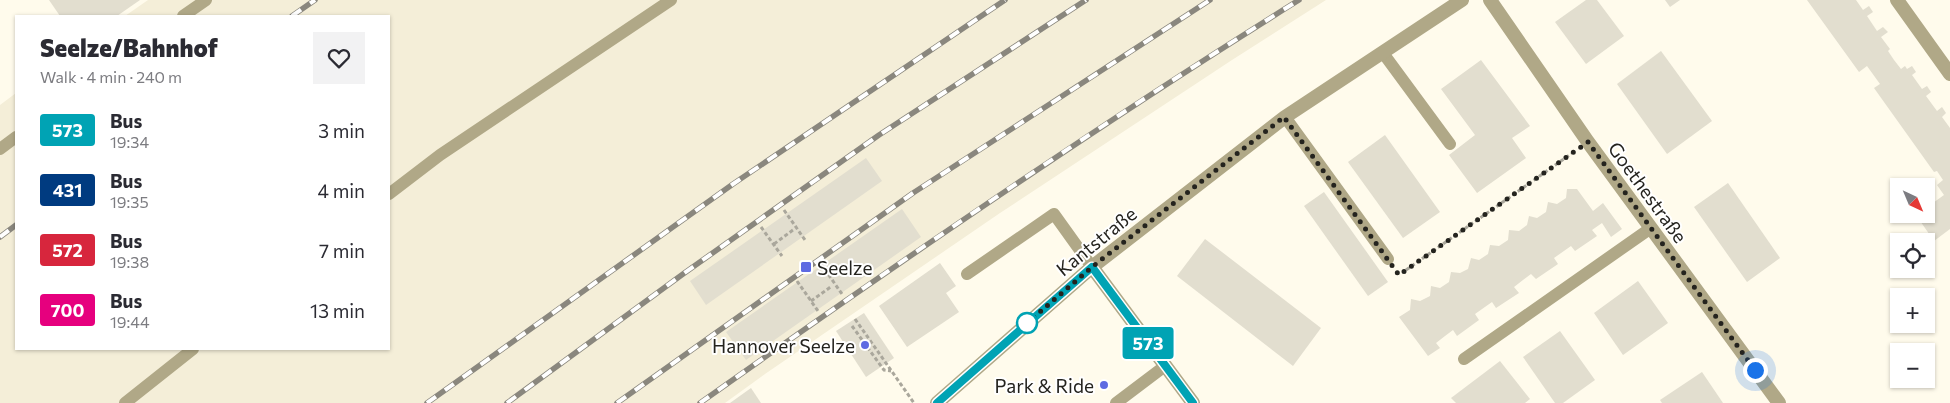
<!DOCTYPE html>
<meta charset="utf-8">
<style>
body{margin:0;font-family:Commissioner,sans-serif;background:#f2f2f3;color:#2b2b33;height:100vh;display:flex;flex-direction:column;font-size:19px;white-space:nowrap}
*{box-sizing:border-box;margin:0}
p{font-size:16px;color:#7c7c81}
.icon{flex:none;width:28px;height:28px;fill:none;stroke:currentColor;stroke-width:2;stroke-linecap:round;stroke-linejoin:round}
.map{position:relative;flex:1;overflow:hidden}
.panel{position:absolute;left:15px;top:15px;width:375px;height:335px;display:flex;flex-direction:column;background:#fff;border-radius:0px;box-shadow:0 1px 4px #0004}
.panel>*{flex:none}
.badge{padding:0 10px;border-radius:4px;font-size:18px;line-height:32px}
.needle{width:32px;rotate:136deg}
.tools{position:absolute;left:1890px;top:178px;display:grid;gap:10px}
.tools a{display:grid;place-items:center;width:45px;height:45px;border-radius:0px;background:#fff;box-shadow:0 1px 4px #0004;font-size:25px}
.you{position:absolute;width:25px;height:25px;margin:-12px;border:4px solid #fff;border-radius:50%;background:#1a73e8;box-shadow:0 0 0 8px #1a73e833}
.map>.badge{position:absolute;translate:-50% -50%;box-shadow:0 0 0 2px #fff}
.round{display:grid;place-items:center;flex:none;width:52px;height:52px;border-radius:0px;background:#f2f2f3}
.head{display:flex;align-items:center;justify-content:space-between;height:85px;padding:0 25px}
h1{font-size:24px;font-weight:800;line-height:38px}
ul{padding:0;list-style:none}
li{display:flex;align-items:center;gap:15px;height:60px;padding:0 25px}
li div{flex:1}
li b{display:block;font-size:19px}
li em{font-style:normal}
li .badge{min-width:55px;font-weight:700;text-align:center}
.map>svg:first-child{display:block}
.built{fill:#f4eed8}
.building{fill:#e2decf}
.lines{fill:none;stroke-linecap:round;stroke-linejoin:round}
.path{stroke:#aaa79c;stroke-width:3;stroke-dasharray:4 2.5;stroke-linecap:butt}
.service{stroke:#b0a887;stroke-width:12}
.minor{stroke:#b0a887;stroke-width:14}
.rail-casing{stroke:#8a877e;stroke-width:5.5}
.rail{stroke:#fff;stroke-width:4;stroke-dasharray:11;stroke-linecap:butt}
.line-casing{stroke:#fff;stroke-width:11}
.line{stroke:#00a3b4;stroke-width:8}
.walk{stroke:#24231e;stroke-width:5;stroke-dasharray:0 9}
.poi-dot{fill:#5e6ae2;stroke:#fff;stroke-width:2}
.stop-dot{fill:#fff;stroke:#00a3b4;stroke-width:2.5}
.labels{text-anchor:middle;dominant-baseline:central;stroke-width:4;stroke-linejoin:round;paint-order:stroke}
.street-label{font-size:19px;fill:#24231e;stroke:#fff}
.poi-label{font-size:19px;fill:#24231e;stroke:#fff;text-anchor:end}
</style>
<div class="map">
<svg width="1950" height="403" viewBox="0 0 1950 403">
<rect width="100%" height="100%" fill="#fffbec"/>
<path class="built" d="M148 0H1326L1232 60 1000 213 765 374 725 403H0V105L16 93V349H389V16H125Z"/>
<g class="building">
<path d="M49 0H140L117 16H60Z"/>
<path d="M1586 0H1597L1624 36 1586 64 1555 22Z"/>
<path d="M1665 0H1680L1670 7Z"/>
<path d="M1807 0H1856L1863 10 1869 6 1873 12 1867 16 1877 31 1883 27 1888 32 1881 37 1890 49 1888 51 1894 60 1901 69 1905 66 1907 69 1912 66 1916 72 1912 75 1922 89 1927 86 1931 92 1926 96 1937 111 1942 107 1946 113 1942 117 1950 128V229L1934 241 1916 215 1926 214V208L1944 195 1937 185 1943 180 1937 171 1934 172 1874 88 1880 84 1867 66 1859 72Z"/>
<path d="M1661 51 1712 121 1667 154 1617 84Z"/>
<path d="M1481 60 1530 126 1512 138 1526 158 1477 193 1449 155 1475 135 1441 89Z"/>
<path d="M1385 135 1440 212 1403 238 1348 162Z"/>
<path d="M866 158 882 181 706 305 690 281Z"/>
<path d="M1728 183 1780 258 1747 282 1694 207Z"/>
<path d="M1567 189H1577L1593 211 1603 203 1622 229 1611 237 1602 223 1592 230 1597 236 1575 251 1571 246 1554 258 1558 264 1536 279 1531 274 1523 280 1514 287 1519 293 1496 308 1492 302 1475 314 1479 320 1457 336 1453 330 1445 336 1436 343 1440 348 1428 356 1399 317 1410 310 1411 299 1420 301 1430 296 1431 286 1440 288 1449 282 1451 272 1460 273 1468 269 1471 258 1479 260 1488 254 1490 245 1499 246 1508 240 1509 230 1519 231 1527 225 1529 216 1537 218 1546 212 1548 202 1557 204 1566 198Z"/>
<path d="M1324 192 1388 282 1368 296 1304 206Z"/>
<path d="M902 209 921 237 746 360 726 332Z"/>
<path d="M1205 239 1321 328 1293 366 1177 276Z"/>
<path d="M940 263 956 286 946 293 959 312 907 347 879 306Z"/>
<path d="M1638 281 1668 323 1623 355 1594 313Z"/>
<path d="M864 313 894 358 866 377 836 331Z"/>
<path d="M1560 331 1595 380 1563 403H1555L1523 357Z"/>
<path d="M1500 361 1530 399 1525 403H1456L1451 398Z"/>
<path d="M1702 372 1723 403H1662L1660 400Z"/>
<path d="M751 388 761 403H730Z"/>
</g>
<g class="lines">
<g class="path">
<path d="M784 210 805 240"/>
<path d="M761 227 782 256"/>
<path d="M774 244 793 230"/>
<path d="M821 264 842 294"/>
<path d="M1406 270 1571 154"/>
<path d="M797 281 818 311"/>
<path d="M811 301 832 286"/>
<path d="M855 319 914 403"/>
<path d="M852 326 884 370 891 371"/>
</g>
<g class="service">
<path d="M183 16 206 0"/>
<path d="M1383 53 1450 144"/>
<path d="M1285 117 1388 259"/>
<path d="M0 149 16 137"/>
<path d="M389 194 440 155 671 0"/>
<path d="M967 274 1054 214 1092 267"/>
<path d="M1464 359 1651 228"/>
<path d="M125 403 193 349"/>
<path d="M1116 403 1165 366"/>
</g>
<g class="minor">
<path d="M1490 0 1588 142 1779 403"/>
<path d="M1897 0 1950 74"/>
<path d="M1092 267 1193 403"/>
<path d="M937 403 1092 267 1285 117 1462 0"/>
</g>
<defs>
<g id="rail">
<path d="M292 16 315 0"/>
<path d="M0 237 16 225"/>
<path d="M427 403 733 184 1005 0"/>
<path d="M507 403 683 274 879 135 1086 0"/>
<path d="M617 403 913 193 1210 0"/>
<path d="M700 403C896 264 1095 127 1299 0"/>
</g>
</defs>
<use href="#rail" class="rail-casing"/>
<use href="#rail" class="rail"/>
</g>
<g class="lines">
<defs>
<path id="line" d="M937 403 1092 267 1193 403"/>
</defs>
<use href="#line" class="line-casing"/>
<use href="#line" class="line"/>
<path class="walk" d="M1027 323 1092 267 1284 117 1399 275 1588 142 1755 370"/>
</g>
<g class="poi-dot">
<rect x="800" y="261" width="12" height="12" rx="2.5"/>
<circle cx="865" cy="345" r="5"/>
<circle cx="1104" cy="385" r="5"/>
</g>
<circle class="stop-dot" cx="1027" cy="323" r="10"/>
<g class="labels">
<g class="street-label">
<text transform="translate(1648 192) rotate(54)">Goethestraße</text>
<text transform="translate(1096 241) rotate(-39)">Kantstraße</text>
</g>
<g class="poi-label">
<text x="817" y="267" text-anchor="start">Seelze</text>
<text x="855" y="345">Hannover Seelze</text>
<text x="1094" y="385">Park &amp; Ride</text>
</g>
</g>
</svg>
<div class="tools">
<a><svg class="needle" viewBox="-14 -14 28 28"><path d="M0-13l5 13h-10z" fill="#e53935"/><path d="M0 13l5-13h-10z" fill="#7c7c81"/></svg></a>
<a><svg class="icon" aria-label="locate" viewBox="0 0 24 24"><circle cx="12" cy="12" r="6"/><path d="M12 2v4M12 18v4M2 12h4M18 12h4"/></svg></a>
<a>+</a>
<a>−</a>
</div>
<div class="you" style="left:1755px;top:370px"></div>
<b class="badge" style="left:1148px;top:343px;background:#00a3b4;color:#fff">573</b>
<section class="panel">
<div class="head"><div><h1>Seelze/Bahnhof</h1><p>Walk · 4 min · 240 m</p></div><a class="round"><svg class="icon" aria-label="heart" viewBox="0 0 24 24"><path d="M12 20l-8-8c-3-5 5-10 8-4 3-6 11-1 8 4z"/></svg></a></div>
<ul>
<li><span class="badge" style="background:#00a3b4;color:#fff">573</span><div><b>Bus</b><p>19:34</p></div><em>3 min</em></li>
<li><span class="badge" style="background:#003b80;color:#fff">431</span><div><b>Bus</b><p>19:35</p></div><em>4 min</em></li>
<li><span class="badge" style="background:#d7263d;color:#fff">572</span><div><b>Bus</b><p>19:38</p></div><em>7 min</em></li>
<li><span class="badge" style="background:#e6007e;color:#fff">700</span><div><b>Bus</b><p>19:44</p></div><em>13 min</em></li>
</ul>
</section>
</div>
